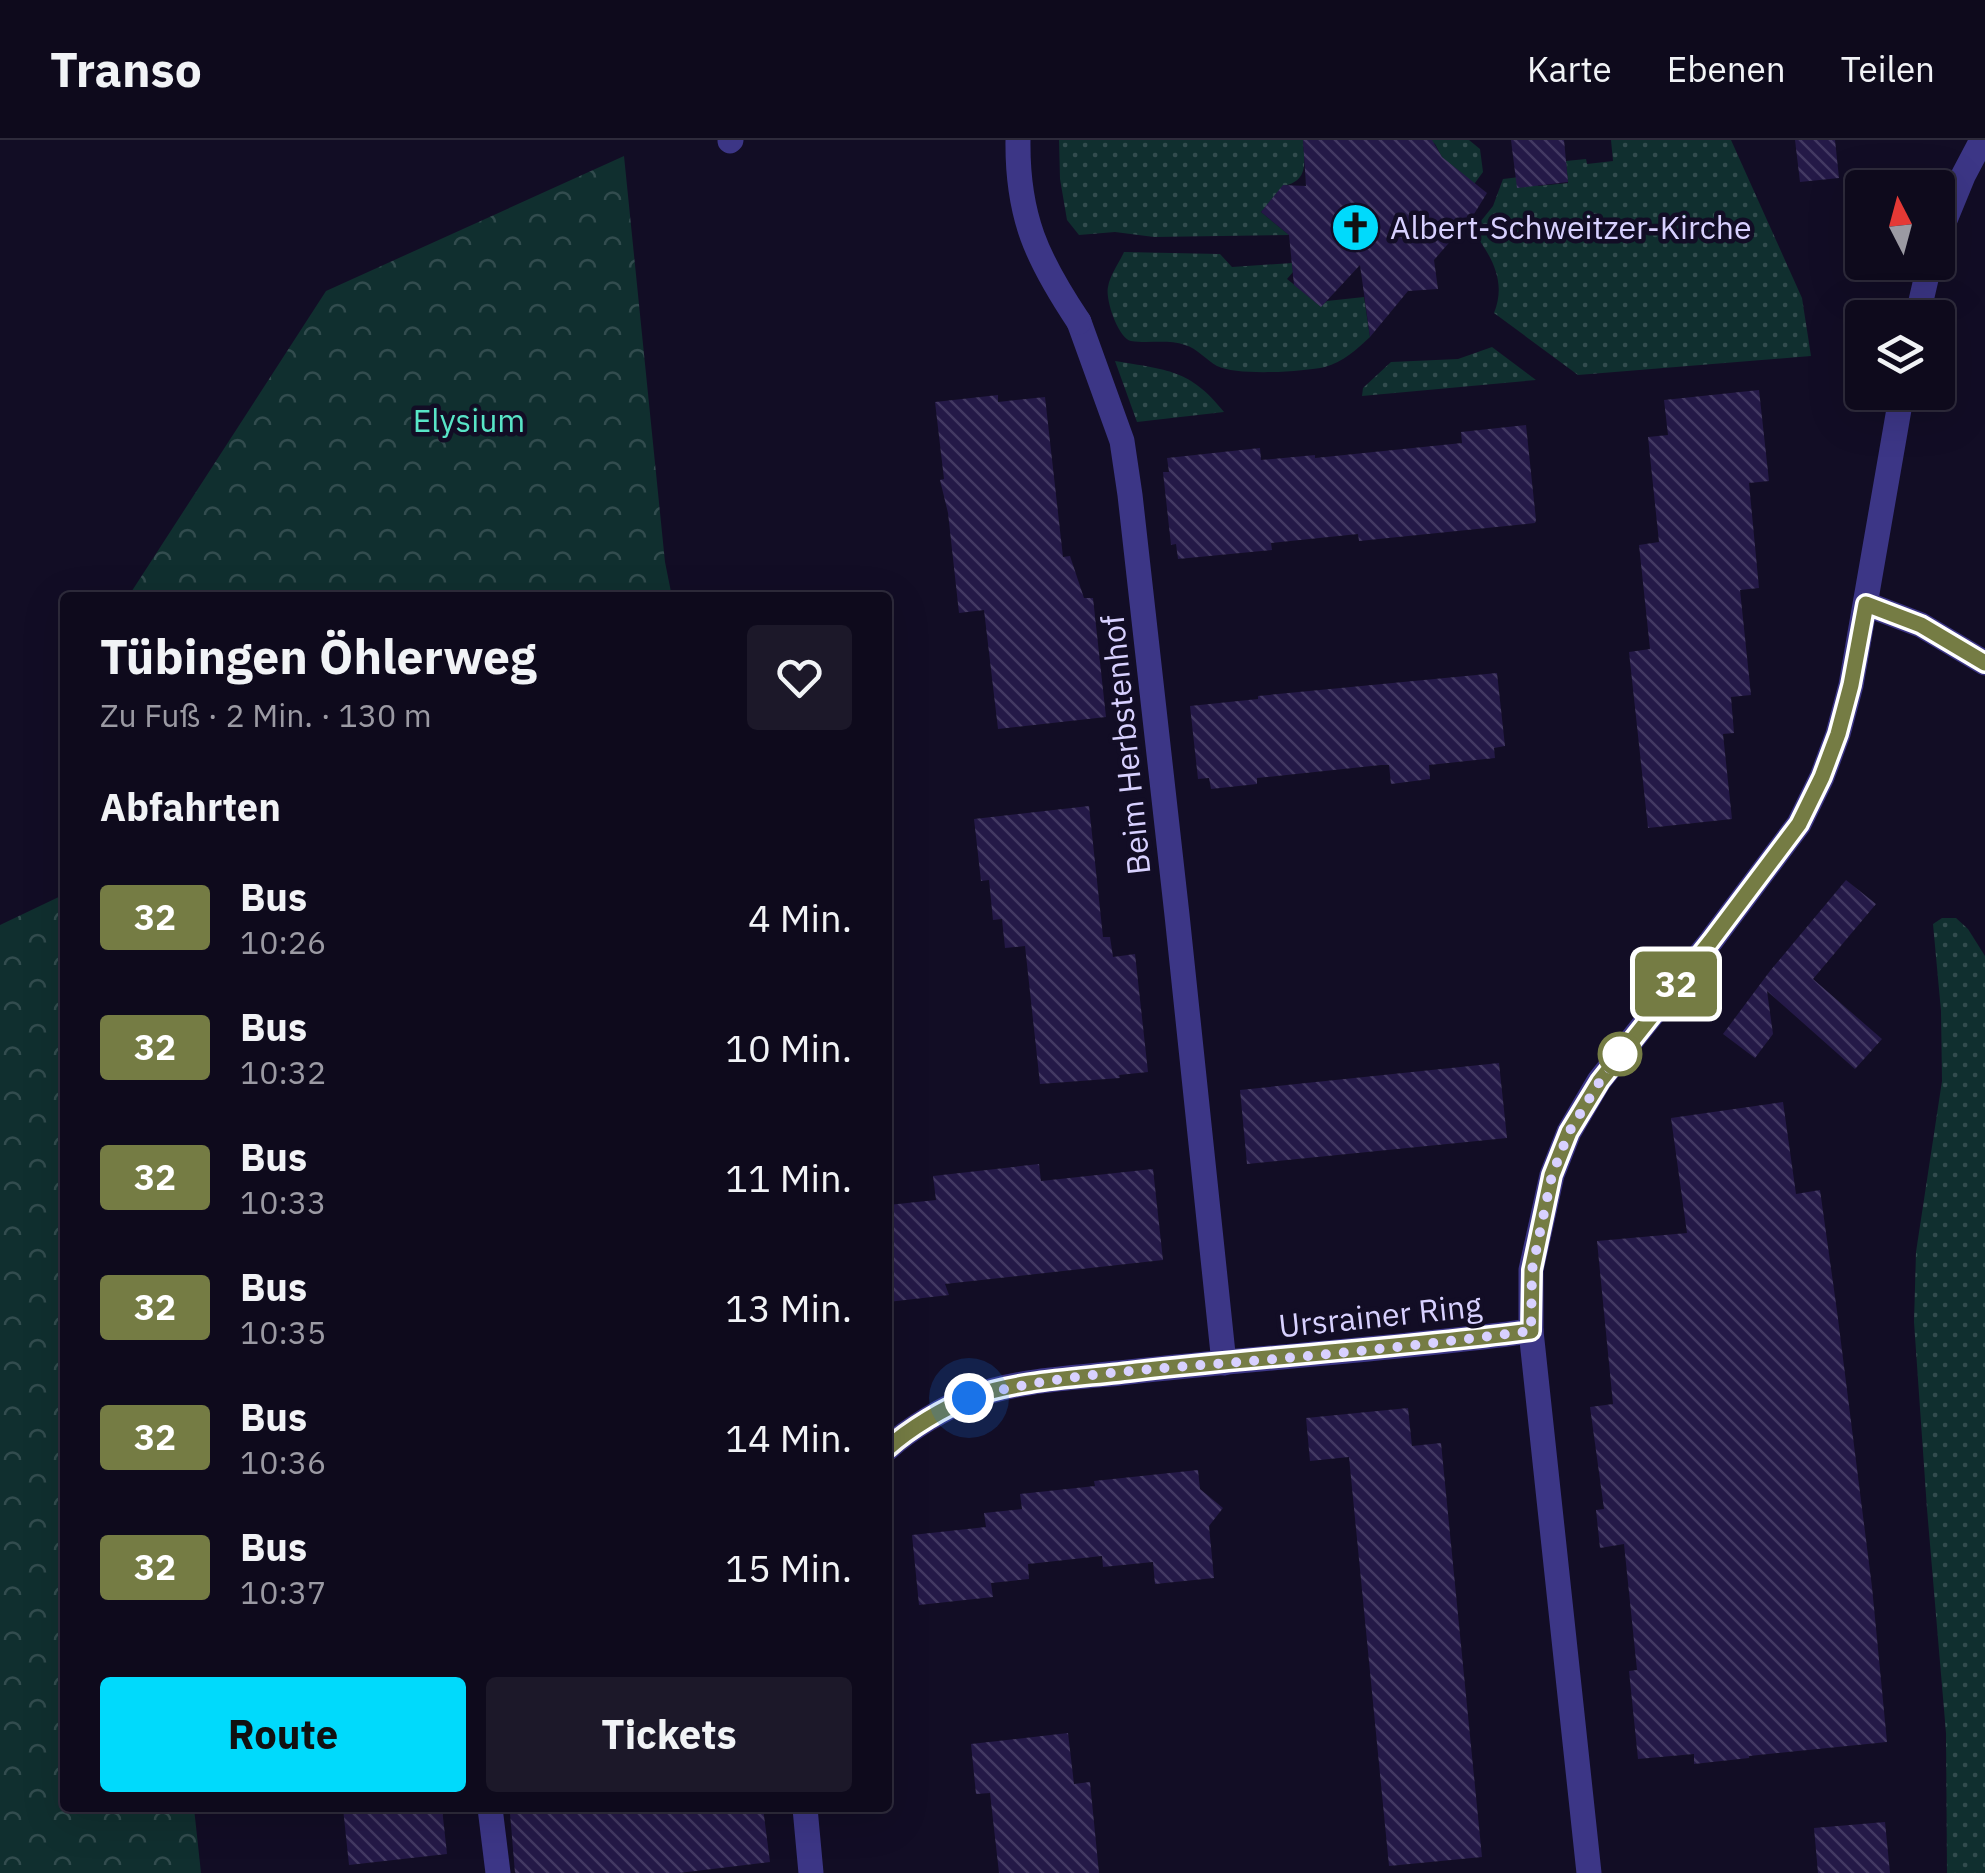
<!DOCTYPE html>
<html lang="de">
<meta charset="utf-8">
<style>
body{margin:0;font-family:"IBM Plex Sans",sans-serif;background:#1c1829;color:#f1f3f6;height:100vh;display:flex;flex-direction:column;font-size:38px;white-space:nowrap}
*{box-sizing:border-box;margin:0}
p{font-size:32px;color:#9b9aa3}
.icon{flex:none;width:55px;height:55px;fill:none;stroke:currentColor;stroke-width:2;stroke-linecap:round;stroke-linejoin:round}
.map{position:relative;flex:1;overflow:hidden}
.side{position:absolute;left:60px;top:452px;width:832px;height:1220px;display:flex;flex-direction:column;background:#0e0a1c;border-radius:10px;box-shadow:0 10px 40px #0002,0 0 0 2px #2e2b3b}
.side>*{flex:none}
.badge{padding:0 20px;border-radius:8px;font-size:35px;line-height:65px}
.needle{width:65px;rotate:354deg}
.fabs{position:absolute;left:1845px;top:30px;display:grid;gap:20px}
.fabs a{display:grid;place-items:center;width:110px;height:110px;border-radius:10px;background:#0e0a1c;box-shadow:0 10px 40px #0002,0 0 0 2px #2e2b3b;font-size:50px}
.you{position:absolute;width:50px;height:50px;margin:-25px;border:8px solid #fff;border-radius:50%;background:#1a73e8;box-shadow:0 0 0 15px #1a73e833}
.map>.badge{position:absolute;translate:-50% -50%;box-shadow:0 0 0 5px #fff}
h2{padding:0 40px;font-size:38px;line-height:90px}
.round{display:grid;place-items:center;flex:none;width:105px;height:105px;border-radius:10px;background:#1c1829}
.headline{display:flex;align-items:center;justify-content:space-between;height:170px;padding:0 40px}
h1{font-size:48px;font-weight:800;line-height:75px}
.button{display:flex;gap:20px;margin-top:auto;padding:20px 40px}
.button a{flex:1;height:115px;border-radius:10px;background:#00dafc;color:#111;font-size:40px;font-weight:800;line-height:115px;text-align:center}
.button a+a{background:#1c1829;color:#f1f3f6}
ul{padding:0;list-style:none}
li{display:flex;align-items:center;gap:30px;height:130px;padding:0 40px}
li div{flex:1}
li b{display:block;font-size:38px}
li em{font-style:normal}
li .badge{min-width:110px;font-weight:700;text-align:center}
header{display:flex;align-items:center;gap:60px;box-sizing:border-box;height:140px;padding:0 50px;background:#0e0a1c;border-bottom:2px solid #2e2b3b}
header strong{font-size:48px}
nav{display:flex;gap:55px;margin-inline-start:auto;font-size:35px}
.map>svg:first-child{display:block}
.green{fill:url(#green-dots)}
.forest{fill:url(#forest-crowns)}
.building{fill:url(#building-back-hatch)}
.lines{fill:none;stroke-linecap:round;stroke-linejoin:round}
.pedestrian{stroke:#3c3686;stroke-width:25}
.minor{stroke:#3c3686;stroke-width:25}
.line-casing{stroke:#fff;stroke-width:22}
.line{stroke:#757c44;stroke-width:15}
.walk{stroke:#d8d1ff;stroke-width:10;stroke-dasharray:0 18}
.stop-dot{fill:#fff;stroke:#757c44;stroke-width:5}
.labels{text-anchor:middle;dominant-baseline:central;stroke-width:9;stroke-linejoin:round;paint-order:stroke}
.poi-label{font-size:32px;fill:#d8d1ff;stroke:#120d25;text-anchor:start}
.park-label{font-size:32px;fill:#58e5c7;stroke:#120d25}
.street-label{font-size:32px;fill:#d8d1ff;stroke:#120d25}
</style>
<header>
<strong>Transo</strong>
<nav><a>Karte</a><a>Ebenen</a><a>Teilen</a></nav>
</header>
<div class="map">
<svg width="1985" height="1733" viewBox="0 0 1985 1733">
<defs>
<pattern id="green-dots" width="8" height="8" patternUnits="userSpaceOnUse" patternTransform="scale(2.5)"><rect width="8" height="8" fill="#102f2f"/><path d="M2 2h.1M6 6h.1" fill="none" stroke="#324c4e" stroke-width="1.8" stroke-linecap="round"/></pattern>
<pattern id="forest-crowns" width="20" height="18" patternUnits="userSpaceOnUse" patternTransform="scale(2.5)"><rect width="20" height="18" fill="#102f2f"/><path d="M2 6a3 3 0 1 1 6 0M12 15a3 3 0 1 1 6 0" fill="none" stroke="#324c4e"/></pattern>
<pattern id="building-back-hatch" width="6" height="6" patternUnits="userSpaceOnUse" patternTransform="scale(2.5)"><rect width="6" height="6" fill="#241947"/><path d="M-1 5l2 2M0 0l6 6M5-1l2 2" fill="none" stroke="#433963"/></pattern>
</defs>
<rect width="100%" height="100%" fill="#120d25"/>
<g class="green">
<path d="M1059 0H1303C1304 21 1310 41 1283 46L1261 72 1289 95 1154 97 1115 92 1079 95 1067 80 1060 39Z"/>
<path d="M1429 0H1469L1480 9 1483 32 1472 47 1442 17 1435 4Z"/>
<path d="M1611 0H1731L1802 158 1811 216 1578 235 1494 173C1507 141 1491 116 1473 91L1493 66 1503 39 1537 35 1538 46 1568 43 1566 21 1586 19 1587 24 1613 21Z"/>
<path d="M1124 112 1220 114 1232 127 1292 123 1293 132 1287 139 1321 166 1327 161 1364 157 1370 197C1356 210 1343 222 1325 227 1302 232 1237 236 1217 226 1206 220 1197 208 1185 205 1167 199 1148 204 1131 201 1118 198 1105 159 1108 147 1110 135 1119 123 1124 112Z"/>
<path d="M1492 207 1536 240 1362 256 1363 248 1391 222 1458 219Z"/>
<path d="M1115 221C1167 230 1190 229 1224 272L1137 282Z"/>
<path d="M1942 778H1956L1968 789 1985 816V1733H1947L1946 1593 1927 1369 1914 1182 1916 1112 1942 941 1941 871 1933 784Z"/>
</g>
<g class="forest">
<path d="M624 16 665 422 672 457H128L326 151Z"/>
<path d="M65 754V1668H194L201 1733H0V785Z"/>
</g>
<g class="building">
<path d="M1303 0H1432L1442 17 1487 53 1474 74 1434 120 1438 149 1408 151 1370 197 1360 125 1321 167 1294 145 1289 95 1261 72 1283 45 1306 46Z"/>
<path d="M1511 0H1564L1568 42 1517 48Z"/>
<path d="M1795 0H1835L1839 38 1800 42Z"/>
<path d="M1759 250 1769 341 1749 343 1759 448 1740 450 1751 555 1731 557 1734 593 1723 594 1732 679 1648 688 1629 512 1650 509 1639 405 1659 402 1648 297 1668 295 1664 260Z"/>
<path d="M998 255V262L1045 257 1063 417 1070 416 1084 458H1093L1106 577 998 589 984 470 959 473 948 373 940 340 944 339 935 262Z"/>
<path d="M1526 285 1536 380 1535 383 1359 401 1358 394 1271 403 1272 410 1178 419 1176 404 1171 405 1163 332H1169L1167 318 1260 308 1261 320 1315 315V318L1462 303 1461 292Z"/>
<path d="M1497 533 1505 606 1494 608 1495 618 1429 625 1430 639 1391 644 1389 625H1381L1257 638V644L1211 649 1209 638 1198 639 1190 566 1258 559V556Z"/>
<path d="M1089 666 1103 797H1110L1113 817 1135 814 1148 932 1119 935 1120 938 1040 944 1025 806 1005 808 1002 779 993 780 989 740 981 741 974 679Z"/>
<path d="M1846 740 1876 764 1813 839 1882 899 1855 929 1767 851 1773 894 1755 918 1723 894 1770 831Z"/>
<path d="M1499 923 1507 998 1247 1024 1240 950Z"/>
<path d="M1783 962 1796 1054 1820 1050 1837 1171 1872 1447 1887 1602 1749 1616V1618L1694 1624V1614L1638 1619 1629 1531 1637 1530 1624 1404 1600 1408 1596 1370 1604 1369 1590 1267 1613 1264 1597 1101 1687 1093 1671 978Z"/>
<path d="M1039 1024 1041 1041 1153 1029 1163 1120 945 1144 949 1155 888 1162V1065L936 1060 933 1036Z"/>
<path d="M1408 1268 1412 1306 1441 1303 1482 1717 1389 1726 1349 1317 1310 1321 1306 1278Z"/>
<path d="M1198 1330 1200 1349 1223 1368 1209 1386 1214 1438 1155 1444 1153 1422 1103 1427 1102 1416 1028 1424 1029 1439 991 1443 993 1457 919 1465 912 1395 986 1387 984 1373 1022 1369 1020 1354 1095 1346 1094 1341Z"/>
<path d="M1068 1593 1074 1644 1090 1642 1099 1733H999L990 1653 976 1654 971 1604Z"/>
<path d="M343 1668H442L447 1714 349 1725Z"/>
<path d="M593 1668H763L770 1722 679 1733H515L510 1673Z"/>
<path d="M1885 1682 1890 1733H1818L1814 1688Z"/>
</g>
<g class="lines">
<path class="pedestrian" d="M1079 182 1122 301 1130 355 1177 775 1224 1223"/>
<g class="minor">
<path d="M1018 0C1017 77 1037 119 1079 182"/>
<path d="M730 1 731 0"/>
<path d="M1938 97 1963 36 1982 0"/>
<path d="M1917 178 1930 122"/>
<path d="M1866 464 1921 485 1985 523"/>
<path d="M888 1308C909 1289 945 1267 972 1257 1021 1239 1077 1238 1129 1232 1263 1217 1397 1209 1531 1191"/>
<path d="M490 1668 498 1733"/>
<path d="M805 1668 811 1733"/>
<path d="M1589 1733 1531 1191V1130L1552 1035 1569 992 1599 941 1711 801 1799 684 1822 637 1838 594 1851 545 1902 252"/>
</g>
</g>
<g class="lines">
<defs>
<path id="line" d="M888 1308C909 1289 945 1267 972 1257 1022 1239 1084 1238 1137 1231 1268 1216 1400 1208 1531 1191L1532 1130 1552 1035 1569 992 1600 941 1711 801 1799 684 1822 637 1838 594 1851 545 1866 464 1921 485 1985 523"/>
</defs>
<use href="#line" class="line-casing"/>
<use href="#line" class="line"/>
<path class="walk" d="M969 1258C1050 1235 1143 1230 1226 1223 1328 1215 1430 1204 1531 1191L1532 1130 1552 1035 1569 992 1600 941 1620 914"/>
</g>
<defs>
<symbol id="church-disc" viewBox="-11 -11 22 22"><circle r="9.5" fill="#00dafc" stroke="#120d25"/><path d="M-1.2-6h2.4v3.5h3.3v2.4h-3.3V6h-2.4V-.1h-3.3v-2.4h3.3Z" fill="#111"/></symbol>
</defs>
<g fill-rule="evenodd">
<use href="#church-disc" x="1328" y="60" width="55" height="55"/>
</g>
<circle class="stop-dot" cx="1620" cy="914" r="20"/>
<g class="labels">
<g class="poi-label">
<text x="1390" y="87">Albert-Schweitzer-Kirche</text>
</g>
<g class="park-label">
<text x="469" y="280">Elysium</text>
</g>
<g class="street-label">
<text transform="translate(1125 605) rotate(-96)">Beim Herbstenhof</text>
<text transform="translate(1380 1175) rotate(-6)">Ursrainer Ring</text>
</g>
</g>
</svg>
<div class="fabs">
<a><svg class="needle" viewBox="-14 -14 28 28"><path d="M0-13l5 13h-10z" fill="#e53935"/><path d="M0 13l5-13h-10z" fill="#9b9aa3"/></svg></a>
<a><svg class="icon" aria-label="layers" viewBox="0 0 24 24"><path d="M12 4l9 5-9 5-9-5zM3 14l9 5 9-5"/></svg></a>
</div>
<div class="you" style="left:969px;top:1258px"></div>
<b class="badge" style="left:1676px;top:844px;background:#757c44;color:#fff">32</b>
<section class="side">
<div class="headline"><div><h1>Tübingen Öhlerweg</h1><p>Zu Fuß · 2 Min. · 130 m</p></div><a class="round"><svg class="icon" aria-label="heart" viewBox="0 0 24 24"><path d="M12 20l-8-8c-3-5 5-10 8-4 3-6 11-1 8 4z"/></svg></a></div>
<h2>Abfahrten</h2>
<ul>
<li><span class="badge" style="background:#757c44;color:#fff">32</span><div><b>Bus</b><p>10:26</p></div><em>4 Min.</em></li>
<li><span class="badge" style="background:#757c44;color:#fff">32</span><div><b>Bus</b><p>10:32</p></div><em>10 Min.</em></li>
<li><span class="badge" style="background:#757c44;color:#fff">32</span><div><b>Bus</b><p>10:33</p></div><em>11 Min.</em></li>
<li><span class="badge" style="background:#757c44;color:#fff">32</span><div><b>Bus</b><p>10:35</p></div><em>13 Min.</em></li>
<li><span class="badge" style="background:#757c44;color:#fff">32</span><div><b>Bus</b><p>10:36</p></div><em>14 Min.</em></li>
<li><span class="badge" style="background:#757c44;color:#fff">32</span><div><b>Bus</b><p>10:37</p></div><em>15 Min.</em></li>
</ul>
<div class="button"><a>Route</a><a>Tickets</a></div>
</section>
</div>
